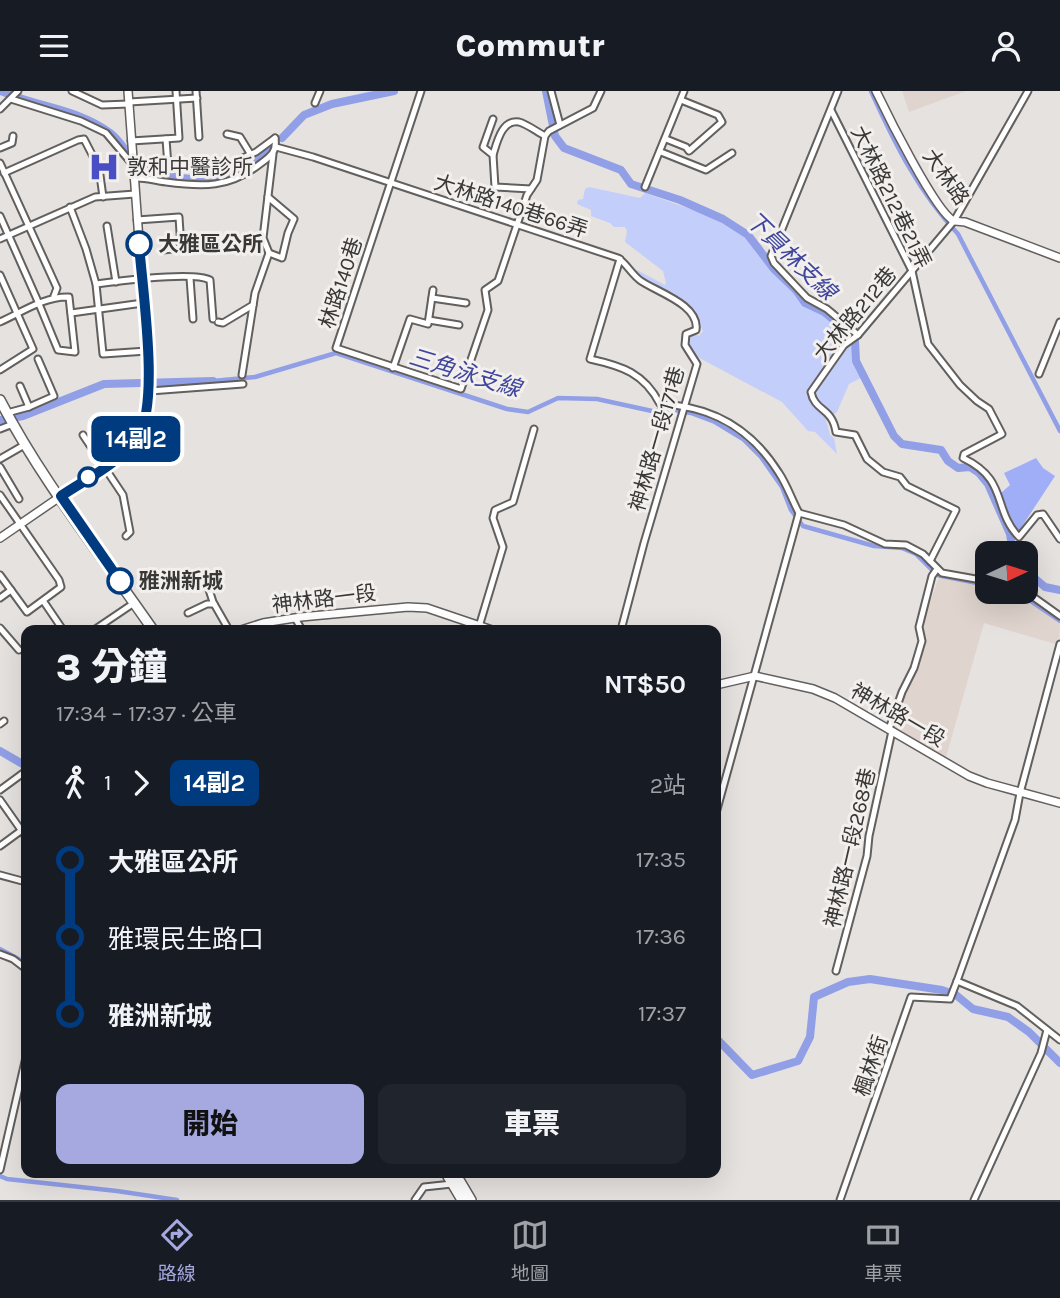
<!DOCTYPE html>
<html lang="zh-TW">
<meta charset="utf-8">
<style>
body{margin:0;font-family:Karla,"Noto Sans TC",sans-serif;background:#20242c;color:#f1f3f6;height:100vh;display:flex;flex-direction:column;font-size:26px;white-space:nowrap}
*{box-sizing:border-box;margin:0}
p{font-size:23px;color:#9ea1a6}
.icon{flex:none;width:38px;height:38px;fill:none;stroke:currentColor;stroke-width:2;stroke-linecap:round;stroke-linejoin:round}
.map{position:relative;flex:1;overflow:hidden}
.sheet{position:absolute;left:21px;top:534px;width:700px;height:553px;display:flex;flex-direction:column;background:#171b24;border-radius:14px;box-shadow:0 7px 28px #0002}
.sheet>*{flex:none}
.badge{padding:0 14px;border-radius:10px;font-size:24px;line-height:46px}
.needle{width:46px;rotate:86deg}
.controls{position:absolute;left:975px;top:450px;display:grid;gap:14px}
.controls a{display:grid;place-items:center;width:63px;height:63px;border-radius:14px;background:#171b24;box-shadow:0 7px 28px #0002;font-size:35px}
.map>.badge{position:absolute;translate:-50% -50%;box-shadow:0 0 0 4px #fff}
.legs{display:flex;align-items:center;gap:10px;height:77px;padding:0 35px;font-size:23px}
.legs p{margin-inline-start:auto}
.head{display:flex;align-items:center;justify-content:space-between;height:119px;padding:0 35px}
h1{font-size:38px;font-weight:800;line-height:52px}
.cta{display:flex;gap:14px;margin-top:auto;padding:14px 35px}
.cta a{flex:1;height:80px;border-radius:14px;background:#a5a9e0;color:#111;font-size:28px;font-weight:800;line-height:80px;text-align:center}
.cta a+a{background:#20242c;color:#f1f3f6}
ul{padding:0 35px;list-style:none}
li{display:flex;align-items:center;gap:24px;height:77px;font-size:26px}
li i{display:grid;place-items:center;width:10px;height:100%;margin:0 9px;background:currentColor}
li i::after{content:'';width:18px;height:18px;margin:-9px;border:5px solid;border-radius:50%;background:#171b24}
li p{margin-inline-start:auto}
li:first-child i{background:linear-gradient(#0000 50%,currentColor 0)}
li:last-child i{background:linear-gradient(currentColor 50%,#0000 0)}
header{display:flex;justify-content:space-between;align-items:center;height:91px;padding:0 35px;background:#171b24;font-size:32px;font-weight:800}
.dock{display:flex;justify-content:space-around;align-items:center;height:98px;border-top:2px solid #363941;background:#171b24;font-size:19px;color:#9ea1a6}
.dock a{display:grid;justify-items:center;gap:4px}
.dock .selected{color:#a5a9e0}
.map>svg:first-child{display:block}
.built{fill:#dfd4ce}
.green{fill:#c4cefb}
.forest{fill:#a0aef8}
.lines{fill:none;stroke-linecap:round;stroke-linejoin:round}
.canal{stroke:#919fe7;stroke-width:4.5}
.river{stroke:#919fe7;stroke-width:8}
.minor-casing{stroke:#625f5d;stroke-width:9}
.tertiary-casing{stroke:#625f5d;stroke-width:10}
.primary-casing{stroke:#625f5d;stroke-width:12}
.minor{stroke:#fff;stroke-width:5}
.tertiary{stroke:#fff;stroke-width:7}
.primary{stroke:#fff;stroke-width:9}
.line-1-casing{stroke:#fff;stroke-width:16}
.line-1{stroke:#003b80;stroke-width:10}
.stop-1-dot{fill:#fff;stroke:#003b80;stroke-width:3.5}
.labels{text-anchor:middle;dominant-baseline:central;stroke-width:6;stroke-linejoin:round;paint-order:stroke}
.poi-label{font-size:21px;fill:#393837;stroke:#f2efed;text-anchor:start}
.street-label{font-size:21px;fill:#393837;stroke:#f2efed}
.stop-label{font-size:21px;font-weight:bold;fill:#393837;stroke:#f2efed;text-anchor:start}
.water-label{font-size:23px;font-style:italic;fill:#3f469c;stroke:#f2efed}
</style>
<header><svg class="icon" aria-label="menu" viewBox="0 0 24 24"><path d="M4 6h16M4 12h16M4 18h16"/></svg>Commutr<svg class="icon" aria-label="person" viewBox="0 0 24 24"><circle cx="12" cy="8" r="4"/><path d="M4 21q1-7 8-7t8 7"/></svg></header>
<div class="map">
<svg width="1060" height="1109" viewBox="0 0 1060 1109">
<rect width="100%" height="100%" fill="#e5e2e0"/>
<g class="built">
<path d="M902 0H966L909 21Z"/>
<path d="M939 486 987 496V500L1016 501 1060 530 1059 554 984 532 946 666 893 636 903 599 921 553 917 547Z"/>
</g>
<g class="green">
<path d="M370 0H388L324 12 328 10Z"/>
<path d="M589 96 640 107 645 102 710 125 749 148 778 185 795 200 805 214 822 223 848 245 861 287 849 293 837 321 826 329 830 344 834 347 837 363 815 341 808 340 782 311 692 263 687 255V247L692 243 699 245 703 240 696 225 685 214 661 197 649 193 635 180 637 179 665 194 666 192 663 180 625 151 627 140 625 136H614L610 132 591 125V119L577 113 578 109 583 108 585 98Z"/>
</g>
<path class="forest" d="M1036 367 1043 377 1055 385 1019 440 1012 431 1001 402 1010 394 1004 382Z"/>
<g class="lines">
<g class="canal">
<path d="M871 0C894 51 919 102 958 143L1060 340"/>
<path d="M213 290 255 286 336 262 507 318 528 321 558 307 597 308 652 320 669 318 691 322 715 331 743 348 761 366 782 396 791 419 803 435 874 455 902 457 916 463 937 484 987 494"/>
<path d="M1016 500 1060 530"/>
<path d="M0 1085 7 1088 117 1100 177 1109"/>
</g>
<g class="river">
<path d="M1 0C36 16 79 18 110 42 118 48 123 56 129 64"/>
<path d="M546 0 555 45 564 57 621 79 631 93 680 109 723 128 748 144 774 178 796 199 805 212 824 221 851 243 855 250 856 270 894 345 902 353 941 359 948 370 958 377 970 376 979 382 988 393 1010 443 1013 462"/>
<path d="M282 47 304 24 332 13 394 0"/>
<path d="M140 75C155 83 166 85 182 87 224 93 241 80 273 55"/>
<path d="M0 329 23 325 104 293 213 290"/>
<path d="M1026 480 1045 496 1060 499"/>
<path d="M0 660 26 675"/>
<path d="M0 860 26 874"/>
<path d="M716 947 752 984 798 970 810 946 814 906 848 891 870 888 942 899 956 904 973 918 1008 926 1029 941 1060 972"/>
</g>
<defs>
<g id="minor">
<path d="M72 0 102 14 129 13"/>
<path d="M196 0 199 46"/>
<path d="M421 0 336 257 461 298 488 219 485 199 498 190 527 104 537 89 545 45 549 40 593 17 601 0"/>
<path d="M551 0 560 34"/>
<path d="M838 0 771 165 774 172 807 207 827 218 858 244"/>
<path d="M11 8 81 30 106 42 133 74"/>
<path d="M129 11 197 7"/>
<path d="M315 12 320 0"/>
<path d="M0 18 18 0"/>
<path d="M831 19 912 180 928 253 960 294 977 310 989 318 1002 343 964 363 963 367C1009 389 992 418 1019 446L1037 424 1043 423 1060 448"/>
<path d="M493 28 483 56 493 64 495 96 531 98"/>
<path d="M227 43 240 46 251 64"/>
<path d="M166 48 168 75"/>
<path d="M666 48 686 56 689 60 722 31 718 24 681 9"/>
<path d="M131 50 179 47 176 0"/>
<path d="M276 56 313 66 618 167C627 173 632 184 641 190 657 201 700 214 696 239L686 243 685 254 697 273 644 452 621 539"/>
<path d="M0 57 12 52 13 45"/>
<path d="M661 61 706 79 732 62"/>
<path d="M493 64C497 51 502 28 519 31 527 33 537 41 545 45"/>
<path d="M238 69 256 61 275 47"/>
<path d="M0 72 57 197 54 205"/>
<path d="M151 78 172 77"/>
<path d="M4 82 78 49 84 48 99 77 103 106"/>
<path d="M134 87C146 86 154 90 166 91 203 96 229 97 260 73 271 65 277 61 275 47"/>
<path d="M645 96 684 0"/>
<path d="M268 106 294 128 288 142 282 167 269 162"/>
<path d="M70 116 86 158 96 193 103 263 147 260"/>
<path d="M0 125 36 206 39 213 58 259 75 261 69 206C45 205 22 221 0 231"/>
<path d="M137 129 179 126 181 157 163 159"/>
<path d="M107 135 116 191"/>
<path d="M0 148 95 106 135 103"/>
<path d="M620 168 590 268C622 275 644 282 660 313 712 315 751 337 779 382 787 394 792 409 799 422L716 722"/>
<path d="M0 184 33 258 0 279"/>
<path d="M190 187 193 228"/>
<path d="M96 193C119 190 193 180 210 189L213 228"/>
<path d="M432 207 466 212"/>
<path d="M71 222 143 212"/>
<path d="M429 229 459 234"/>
<path d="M218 231 223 232 253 214"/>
<path d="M393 277 410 228 428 233 433 199"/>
<path d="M1039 283 1060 231"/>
<path d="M242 284 255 202 269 162 263 147 273 63"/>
<path d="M20 295 29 316"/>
<path d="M150 300 243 293"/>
<path d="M7 322 29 316 54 305 38 268"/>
<path d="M0 338 13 333"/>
<path d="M83 344 123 404 130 441 126 445"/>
<path d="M0 368 26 353"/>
<path d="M0 376 19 408"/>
<path d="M0 404 59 489 61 496 27 521 0 484"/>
<path d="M799 422 844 434 885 453 906 454 923 463 942 482 987 490"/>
<path d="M930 470 956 419 907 395 900 386 883 381 867 368 855 344 836 341C832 316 815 321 811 301L844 254 858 244 954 130 1028 0"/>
<path d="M204 483 213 511 229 539"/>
<path d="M1025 500 1060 525"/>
<path d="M0 507 11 499"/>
<path d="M44 511 63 539"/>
<path d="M188 522 207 513H214"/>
<path d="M295 527 302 539"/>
<path d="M0 537 19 559"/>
<path d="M94 539 134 512"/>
<path d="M478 539 503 456 493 427 495 419 513 411 534 338"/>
<path d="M0 633 4 630"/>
<path d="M889 638 902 601 914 577 922 550 919 536 932 485 937 478"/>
<path d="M0 699 26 680"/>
<path d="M0 709 26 746"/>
<path d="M0 755 26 736"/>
<path d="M0 784 26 791"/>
<path d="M0 863 13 868 26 878"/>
<path d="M836 880 867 765 869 745 892 640"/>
<path d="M957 890 1017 915 1060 949"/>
<path d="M0 1079 26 966"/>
<path d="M415 1109 424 1096 452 1093"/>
<path d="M840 1109 911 906 950 908 957 890 1015 729 1020 702 1060 553"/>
<path d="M974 1109 1041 962 1047 939"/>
</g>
<g id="tertiary">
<path d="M876 0C886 21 936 122 954 130 955 130 963 131 965 131L1060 167"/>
<path d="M0 447 118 366C140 348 149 326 150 298L128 0"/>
<path d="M241 539 263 532 301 526 408 516 427 517 492 539"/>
<path d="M716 594 755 585 813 598 835 607 969 685 987 692 1060 712"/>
</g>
<g id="primary">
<path d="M0 309C41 389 102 465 153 539"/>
<path d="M446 1082 462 1109"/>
<path d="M455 1082 471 1109"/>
</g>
</defs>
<use href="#minor" class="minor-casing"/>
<use href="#tertiary" class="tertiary-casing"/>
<use href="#primary" class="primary-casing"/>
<use href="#minor" class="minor"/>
<use href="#tertiary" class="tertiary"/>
<use href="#primary" class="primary"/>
</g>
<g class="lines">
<defs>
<path id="line-1" d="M120 490 61 405C86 388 120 372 138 346 160 312 142 196 139 153"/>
</defs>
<use href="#line-1" class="line-1-casing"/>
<use href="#line-1" class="line-1"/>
</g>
<defs>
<symbol id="hospital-bare" viewBox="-9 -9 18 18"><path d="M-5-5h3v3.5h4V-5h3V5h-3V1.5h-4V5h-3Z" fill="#494ec4" stroke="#f2efed" stroke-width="2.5" paint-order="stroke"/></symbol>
</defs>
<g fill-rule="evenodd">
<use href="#hospital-bare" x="82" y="54" width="44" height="44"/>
</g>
<g class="stop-1-dot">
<circle cx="139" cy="153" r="12"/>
<circle cx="88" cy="386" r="9"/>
<circle cx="120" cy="490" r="12"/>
</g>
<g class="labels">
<g class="poi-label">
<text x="127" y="76">敦和中醫診所</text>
</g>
<g class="street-label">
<text transform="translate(946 86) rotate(55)">大林路</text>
<text transform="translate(891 106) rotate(64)">大林路212巷21弄</text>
<text transform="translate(511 115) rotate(18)">大林路140巷66弄</text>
<text transform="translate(341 192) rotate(-72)">林路140巷</text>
<text transform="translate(855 223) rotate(-50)">大林路212巷</text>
<text transform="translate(657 348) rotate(-74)">神林路一段171巷</text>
<text transform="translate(324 508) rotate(-7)">神林路一段</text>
<text transform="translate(898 624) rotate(30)">神林路一段</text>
<text transform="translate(850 757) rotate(-77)">神林路一段268巷</text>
<text transform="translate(871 975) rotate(-71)">楓林街</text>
</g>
<g class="stop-label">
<text x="158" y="153">大雅區公所</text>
<text x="139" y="490">雅洲新城</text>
</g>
<g class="water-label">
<text transform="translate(791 165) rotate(44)">下員林支線</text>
<text transform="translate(465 282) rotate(17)">三角泳支線</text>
</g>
</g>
</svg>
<div class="controls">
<a><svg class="needle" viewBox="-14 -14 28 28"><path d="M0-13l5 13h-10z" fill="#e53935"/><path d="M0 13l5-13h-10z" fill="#9ea1a6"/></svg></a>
</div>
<b class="badge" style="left:136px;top:348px;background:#003b80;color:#fff">14副2</b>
<section class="sheet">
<div class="head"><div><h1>3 分鐘</h1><p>17:34 – 17:37 · 公車</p></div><b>NT$50</b></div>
<div class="legs"><svg class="icon" aria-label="walk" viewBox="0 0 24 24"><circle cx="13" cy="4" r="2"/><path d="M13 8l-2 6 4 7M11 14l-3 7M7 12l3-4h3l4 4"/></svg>1<svg class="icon" aria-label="forward" viewBox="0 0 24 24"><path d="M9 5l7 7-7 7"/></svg><b class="badge" style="background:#003b80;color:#fff">14副2</b><p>2站</p></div>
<ul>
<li><i style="color:#003b80"></i><b>大雅區公所</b><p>17:35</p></li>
<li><i style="color:#003b80"></i><span>雅環民生路口</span><p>17:36</p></li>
<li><i style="color:#003b80"></i><b>雅洲新城</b><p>17:37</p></li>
</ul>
<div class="cta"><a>開始</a><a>車票</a></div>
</section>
</div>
<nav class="dock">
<a class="selected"><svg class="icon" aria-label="directions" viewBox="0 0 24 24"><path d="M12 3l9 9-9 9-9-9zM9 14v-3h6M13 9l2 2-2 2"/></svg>路線</a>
<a><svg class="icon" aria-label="map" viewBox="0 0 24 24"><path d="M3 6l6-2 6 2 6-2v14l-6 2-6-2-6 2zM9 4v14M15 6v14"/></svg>地圖</a>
<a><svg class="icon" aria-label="tickets" viewBox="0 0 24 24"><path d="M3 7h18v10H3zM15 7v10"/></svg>車票</a>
</nav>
